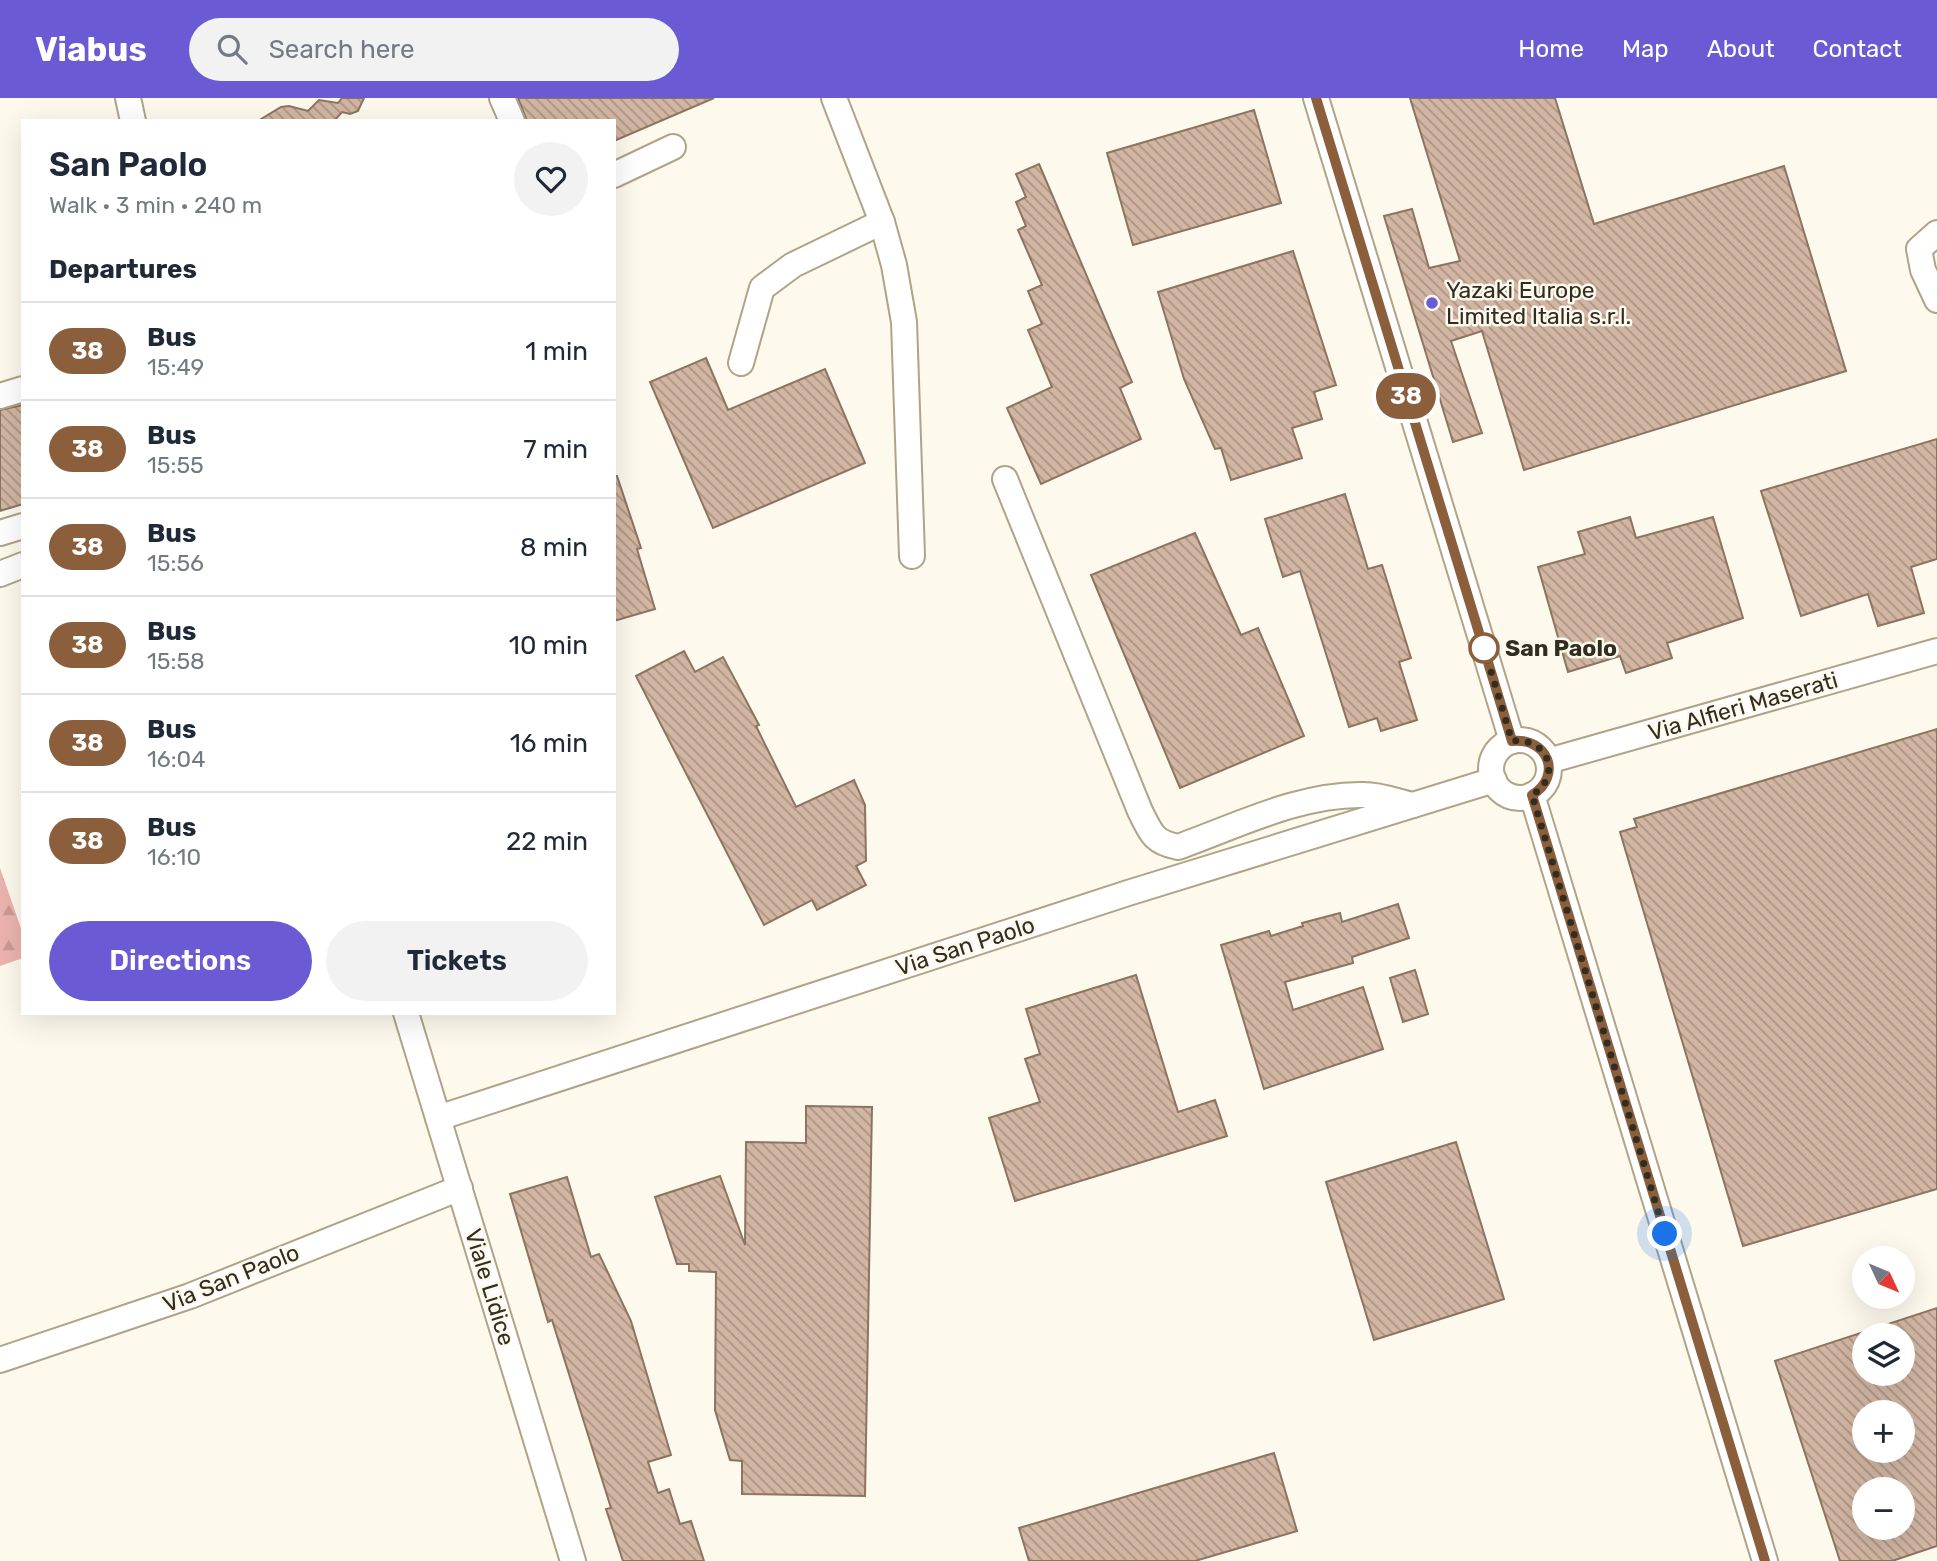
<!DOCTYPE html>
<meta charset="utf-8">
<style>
body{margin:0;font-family:Rubik,sans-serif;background:#f2f2f3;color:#1f2937;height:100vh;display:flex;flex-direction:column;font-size:26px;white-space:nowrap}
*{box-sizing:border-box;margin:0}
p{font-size:23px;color:#747a83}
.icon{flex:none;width:38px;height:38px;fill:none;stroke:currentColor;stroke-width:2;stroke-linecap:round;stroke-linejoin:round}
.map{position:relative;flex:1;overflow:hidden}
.sheet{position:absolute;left:21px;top:21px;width:595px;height:896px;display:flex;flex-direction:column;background:#fff;border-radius:0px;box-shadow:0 7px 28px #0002}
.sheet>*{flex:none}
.badge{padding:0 14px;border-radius:23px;font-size:24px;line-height:46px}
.needle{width:46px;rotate:134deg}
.buttons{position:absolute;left:1852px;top:1148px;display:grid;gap:14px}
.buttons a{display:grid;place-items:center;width:63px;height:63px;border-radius:50%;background:#fff;box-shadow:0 7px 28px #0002;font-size:35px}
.you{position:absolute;width:35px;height:35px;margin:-18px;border:5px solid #fff;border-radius:50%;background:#1a73e8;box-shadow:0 0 0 10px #1a73e833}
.map>.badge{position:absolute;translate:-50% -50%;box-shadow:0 0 0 4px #fff}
h2{padding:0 28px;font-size:26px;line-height:63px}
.round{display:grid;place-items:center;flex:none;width:74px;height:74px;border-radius:37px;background:#f2f2f3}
.headline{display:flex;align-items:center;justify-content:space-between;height:119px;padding:0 28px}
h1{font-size:33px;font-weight:600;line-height:52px}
.action{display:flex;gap:14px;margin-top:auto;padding:14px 28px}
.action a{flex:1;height:80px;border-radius:42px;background:#6a5ad3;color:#fff;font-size:28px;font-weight:600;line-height:80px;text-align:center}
.action a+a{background:#f2f2f3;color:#1f2937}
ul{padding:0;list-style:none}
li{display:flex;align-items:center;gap:21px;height:98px;padding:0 28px;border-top:2px solid #e0e1e3}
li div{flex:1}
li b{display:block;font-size:26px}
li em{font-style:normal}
li .badge{min-width:77px;font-weight:700;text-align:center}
header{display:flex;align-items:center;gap:42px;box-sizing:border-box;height:98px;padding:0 35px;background:#6a5ad3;color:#fff}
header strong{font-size:33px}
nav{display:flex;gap:38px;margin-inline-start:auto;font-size:24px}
.search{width:490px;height:63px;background:#f2f2f3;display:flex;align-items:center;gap:18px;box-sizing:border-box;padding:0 24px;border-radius:38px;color:#747a83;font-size:26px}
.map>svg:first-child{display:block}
.forest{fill:url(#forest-firs)}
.building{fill:url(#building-back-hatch);stroke:#8d7461;stroke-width:2;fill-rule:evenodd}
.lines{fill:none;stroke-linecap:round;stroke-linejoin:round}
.minor-casing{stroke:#afa488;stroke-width:28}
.minor{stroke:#fff;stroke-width:24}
.line-casing{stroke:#fff;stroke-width:16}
.line{stroke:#8b5e3c;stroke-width:10}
.walk{stroke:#312d21;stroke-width:7;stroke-dasharray:0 12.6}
.poi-dot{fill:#6a5ad3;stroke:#fef9ed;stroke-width:2.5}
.stop-dot{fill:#fff;stroke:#8b5e3c;stroke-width:3.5}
.labels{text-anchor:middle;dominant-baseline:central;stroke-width:5;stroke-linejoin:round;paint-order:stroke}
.poi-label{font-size:23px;fill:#312d21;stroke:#fef9ed;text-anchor:start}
.stop-label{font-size:23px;font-weight:bold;fill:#312d21;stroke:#fef9ed;text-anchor:start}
.street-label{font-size:23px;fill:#312d21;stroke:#fef9ed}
</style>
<header>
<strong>Viabus</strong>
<div class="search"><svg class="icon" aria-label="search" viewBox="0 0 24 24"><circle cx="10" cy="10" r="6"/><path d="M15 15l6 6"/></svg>Search here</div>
<nav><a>Home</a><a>Map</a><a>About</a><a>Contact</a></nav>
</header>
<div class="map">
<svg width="1937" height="1463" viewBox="0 0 1937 1463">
<defs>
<pattern id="forest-firs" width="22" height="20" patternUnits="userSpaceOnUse" patternTransform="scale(1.75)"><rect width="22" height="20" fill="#edb3ae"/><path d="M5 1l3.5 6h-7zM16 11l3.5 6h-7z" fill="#cc9a95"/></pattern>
<pattern id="building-back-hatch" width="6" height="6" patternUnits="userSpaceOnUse" patternTransform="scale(1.75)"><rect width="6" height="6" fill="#d2b6a3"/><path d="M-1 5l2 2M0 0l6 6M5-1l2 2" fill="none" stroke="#ab9484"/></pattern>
</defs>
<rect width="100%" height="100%" fill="#fef9ed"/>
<path class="forest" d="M0 770 23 836V860L0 868Z"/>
<g class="building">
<path d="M342 0H364L358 13 350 16 342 14 334 23H258L281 9 289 8 308 13 319 2 338 5Z"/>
<path d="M518 0H714L614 43V23H527Z"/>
<path d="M1410 0H1555L1594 126 1784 68 1846 273 1524 372 1482 233 1451 243 1482 335 1453 344 1384 118 1412 111 1429 170 1460 163Z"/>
<path d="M1254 12 1281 105 1133 147 1107 55Z"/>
<path d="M1039 66 1132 284 1120 290 1141 341 1041 386 1007 310 1052 289 1028 232 1042 226 1028 193 1042 187 1018 132 1026 128 1016 104 1026 99 1016 76Z"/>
<path d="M1293 153 1336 287 1314 294 1322 321 1292 330 1302 360 1231 382 1221 350 1215 351 1184 281 1158 194Z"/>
<path d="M706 260 728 312 825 271 865 365 713 430 650 284Z"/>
<path d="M23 307V406L0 413V312Z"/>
<path d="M1937 341V461L1911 469 1924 515 1878 528 1868 496 1801 518 1761 393Z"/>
<path d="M614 378H617L641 450 637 451 655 511 614 523Z"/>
<path d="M1345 396 1368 471 1382 467 1411 560 1399 564 1417 622 1381 633 1377 620 1349 629 1300 473 1283 479 1265 421Z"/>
<path d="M1630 419 1636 440 1713 419 1743 520 1667 545 1672 560 1626 575 1620 558 1568 574 1538 469 1585 456 1578 434Z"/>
<path d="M1195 435 1241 537 1258 530 1304 638 1180 690 1091 477Z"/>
<path d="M684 553 695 574 723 559 759 627 756 628 796 709 854 682 865 707 866 763 856 768 866 787 817 812 812 802 764 827 636 578Z"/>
<path d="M1937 631V1091L1743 1148 1620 734 1637 729 1634 721Z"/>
<path d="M1398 806 1409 840 1352 859 1353 865 1285 884 1293 912 1363 889 1383 951 1264 991 1221 847 1269 833 1271 838 1303 828 1302 825 1340 815 1342 824Z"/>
<path d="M1415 872 1428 916 1403 924 1390 880Z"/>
<path d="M1136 877 1178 1014 1215 1002 1227 1038 1015 1103 989 1020 1040 1004 1025 961 1040 956 1026 911Z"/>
<path d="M806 1008 872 1009 865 1398 742 1396V1363L730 1362 715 1312 716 1174 689 1173V1166H677L655 1099 720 1078 745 1147 746 1044 806 1045Z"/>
<path d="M1456 1044 1504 1201 1374 1242 1326 1084Z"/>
<path d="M567 1079 591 1159 599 1156 631 1223 671 1357 648 1364 658 1395 669 1391 680 1426 691 1423 704 1463H623L606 1411 611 1410 552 1222 548 1224 510 1096Z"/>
<path d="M1937 1210V1448L1892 1463H1840L1775 1263ZM1864 1237H1902V1276H1864ZM1864 1314H1902V1353H1864ZM1864 1391H1902V1430H1864Z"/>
<path d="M1274 1355 1297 1433 1195 1463H1029L1019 1430Z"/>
</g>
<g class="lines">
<defs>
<g id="minor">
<path d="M128 0 133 23"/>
<path d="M502 0 512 23"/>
<path d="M834 0 882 124 894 167 904 224 912 458"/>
<path d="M1316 0 1512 643"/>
<path d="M614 77 673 49"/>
<path d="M1937 135 1919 151 1923 172 1937 202"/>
<path d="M741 265 762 190 793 167 882 124"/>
<path d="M0 298 23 291"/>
<path d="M1005 381 1140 713C1151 735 1153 744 1178 749 1237 728 1301 695 1365 697 1381 697 1398 704 1413 707"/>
<path d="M0 435 23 428"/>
<path d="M0 476 23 467"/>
<circle cx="1520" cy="671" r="29"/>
<path d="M1548 663 1937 553"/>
<path d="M1532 697 1765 1463"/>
<path d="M406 915 573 1463"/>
<path d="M438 1020 1128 795 1494 682"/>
<path d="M0 1262 190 1198 460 1090"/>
</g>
</defs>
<use href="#minor" class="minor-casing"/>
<use href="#minor" class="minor"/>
</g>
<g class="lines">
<defs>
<path id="line" d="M1316 0 1512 643C1548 639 1563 678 1532 697L1765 1463"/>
</defs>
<use href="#line" class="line-casing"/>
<use href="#line" class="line"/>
<path class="walk" d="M1484 550 1512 643C1548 639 1563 678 1532 697L1665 1136"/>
</g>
<circle class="poi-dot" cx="1432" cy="205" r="7"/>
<circle class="stop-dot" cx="1484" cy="550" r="14"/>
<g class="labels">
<g class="poi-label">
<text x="1446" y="192">Yazaki Europe<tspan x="1446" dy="26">Limited Italia s.r.l.</tspan></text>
</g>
<g class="stop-label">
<text x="1505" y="550">San Paolo</text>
</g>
<g class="street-label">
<text transform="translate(1743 608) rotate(-16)">Via Alfieri Maserati</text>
<text transform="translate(965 848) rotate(-18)">Via San Paolo</text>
<text transform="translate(231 1180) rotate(-22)">Via San Paolo</text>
<text transform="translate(490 1189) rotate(73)">Viale Lidice</text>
</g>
</g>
</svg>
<div class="buttons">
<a><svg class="needle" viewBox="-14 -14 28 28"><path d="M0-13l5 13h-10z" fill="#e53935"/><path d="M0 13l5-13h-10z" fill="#747a83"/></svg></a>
<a><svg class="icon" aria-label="layers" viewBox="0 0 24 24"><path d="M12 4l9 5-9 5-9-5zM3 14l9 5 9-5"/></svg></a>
<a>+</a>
<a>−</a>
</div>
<div class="you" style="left:1665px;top:1136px"></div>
<b class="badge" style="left:1406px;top:298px;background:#8b5e3c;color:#fff">38</b>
<section class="sheet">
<div class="headline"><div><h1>San Paolo</h1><p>Walk · 3 min · 240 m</p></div><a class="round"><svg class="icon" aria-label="heart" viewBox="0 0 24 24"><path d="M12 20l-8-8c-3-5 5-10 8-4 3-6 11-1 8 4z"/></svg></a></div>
<h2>Departures</h2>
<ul>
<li><span class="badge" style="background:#8b5e3c;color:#fff">38</span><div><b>Bus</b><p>15:49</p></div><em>1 min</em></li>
<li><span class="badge" style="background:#8b5e3c;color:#fff">38</span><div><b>Bus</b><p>15:55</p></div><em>7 min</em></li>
<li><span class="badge" style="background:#8b5e3c;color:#fff">38</span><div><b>Bus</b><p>15:56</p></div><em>8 min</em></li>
<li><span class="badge" style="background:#8b5e3c;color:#fff">38</span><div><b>Bus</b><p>15:58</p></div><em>10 min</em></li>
<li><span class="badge" style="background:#8b5e3c;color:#fff">38</span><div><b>Bus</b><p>16:04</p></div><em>16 min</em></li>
<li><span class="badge" style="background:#8b5e3c;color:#fff">38</span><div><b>Bus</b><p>16:10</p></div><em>22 min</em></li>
</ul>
<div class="action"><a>Directions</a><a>Tickets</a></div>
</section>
</div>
